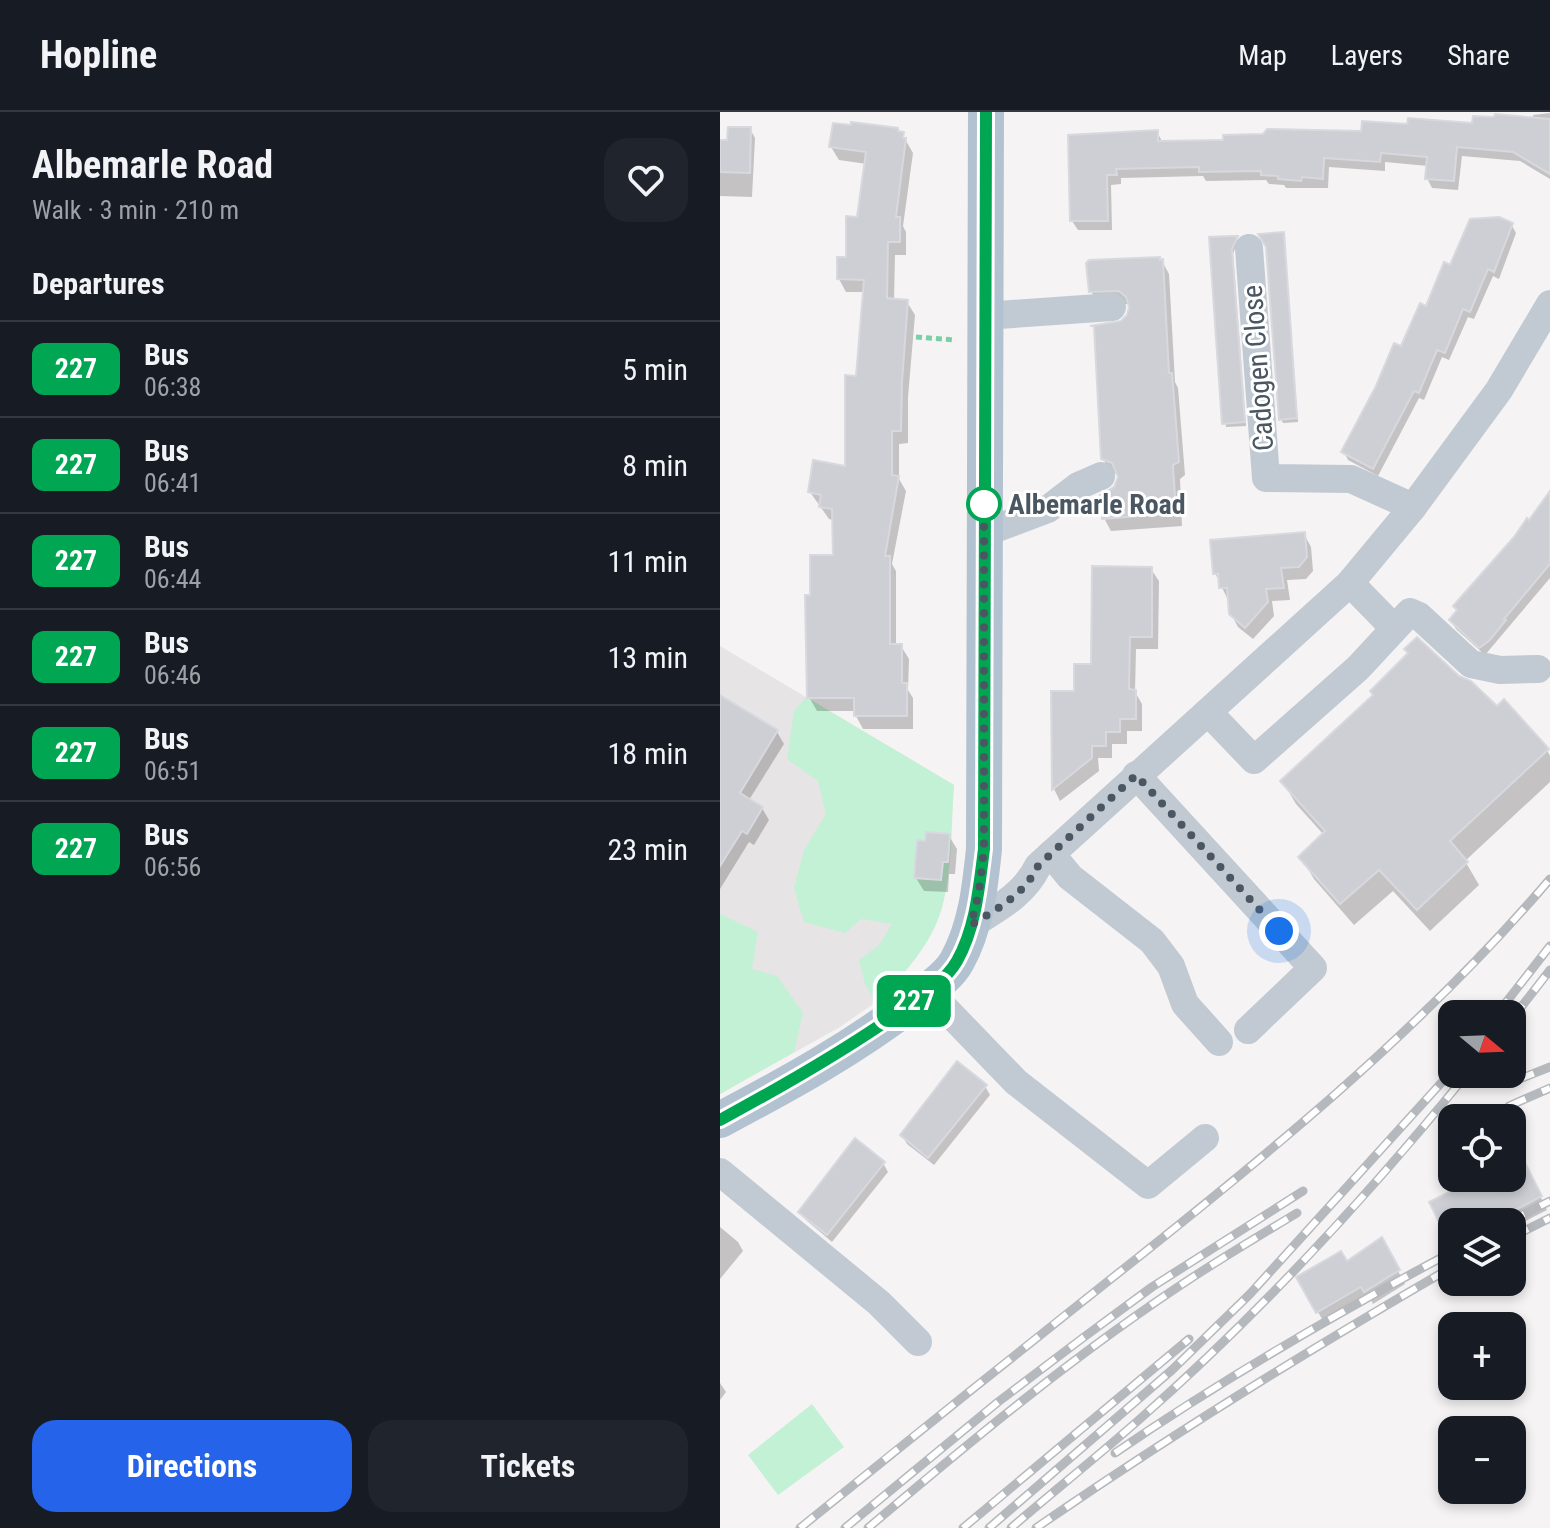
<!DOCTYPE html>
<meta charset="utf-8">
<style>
body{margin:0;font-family:"Roboto Condensed",sans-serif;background:#20242c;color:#f1f3f6;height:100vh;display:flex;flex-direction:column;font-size:30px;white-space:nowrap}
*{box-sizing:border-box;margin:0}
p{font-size:26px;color:#9ea1a6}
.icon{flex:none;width:44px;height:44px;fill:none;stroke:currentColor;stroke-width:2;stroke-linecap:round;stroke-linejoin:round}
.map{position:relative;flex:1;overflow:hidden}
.panel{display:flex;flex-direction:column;background:#171b24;width:720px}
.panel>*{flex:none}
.badge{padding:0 16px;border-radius:12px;font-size:28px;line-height:52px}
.needle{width:52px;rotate:109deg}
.fabs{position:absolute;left:718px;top:888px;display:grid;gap:16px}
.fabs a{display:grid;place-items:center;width:88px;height:88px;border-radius:16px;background:#171b24;box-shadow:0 4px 12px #0003;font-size:40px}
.you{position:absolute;width:40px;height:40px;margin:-20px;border:6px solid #fff;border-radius:50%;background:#1a73e8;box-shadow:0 0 0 12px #1a73e833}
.map>.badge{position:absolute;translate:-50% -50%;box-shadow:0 0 0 4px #fff}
h2{padding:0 32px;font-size:30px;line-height:72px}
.round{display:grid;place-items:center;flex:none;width:84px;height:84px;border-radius:24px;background:#20242c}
.overview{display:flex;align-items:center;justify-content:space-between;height:136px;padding:0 32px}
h1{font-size:38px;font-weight:700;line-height:60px}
.cta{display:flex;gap:16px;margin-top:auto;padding:16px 32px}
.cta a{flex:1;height:92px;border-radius:24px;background:#2563eb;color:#fff;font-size:32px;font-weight:700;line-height:92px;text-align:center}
.cta a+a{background:#20242c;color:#f1f3f6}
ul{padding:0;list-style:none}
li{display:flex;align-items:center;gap:24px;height:96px;padding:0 32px;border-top:2px solid #363941}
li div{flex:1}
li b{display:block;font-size:30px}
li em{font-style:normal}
li .badge{min-width:88px;font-weight:700;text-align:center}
header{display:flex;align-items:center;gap:48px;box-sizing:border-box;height:112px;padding:0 40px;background:#171b24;border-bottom:2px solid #363941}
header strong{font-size:38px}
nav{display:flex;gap:44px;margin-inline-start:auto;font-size:28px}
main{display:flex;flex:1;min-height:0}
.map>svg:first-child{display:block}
.education{fill:#e6e4e5}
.green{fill:#c3f1d5}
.shadow{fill:#0003}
.building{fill:#cdcfd5;stroke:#d7d9de;stroke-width:2}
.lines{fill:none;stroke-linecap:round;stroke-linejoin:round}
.path{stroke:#7ad0a6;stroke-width:5;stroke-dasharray:6 4;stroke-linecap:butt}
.minor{stroke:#c1cad2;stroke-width:28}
.major{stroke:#b3c2d1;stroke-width:36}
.rail-casing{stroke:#b5b8bd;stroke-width:9}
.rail{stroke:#fff;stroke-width:6;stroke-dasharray:18;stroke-linecap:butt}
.line-casing{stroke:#fff;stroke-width:18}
.line{stroke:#00a651;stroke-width:12}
.walk{stroke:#4a5661;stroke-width:8;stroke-dasharray:0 14.4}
.stop-dot{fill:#fff;stroke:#00a651;stroke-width:4}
.labels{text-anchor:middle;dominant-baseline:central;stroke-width:6;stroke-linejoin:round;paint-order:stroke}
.street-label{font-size:28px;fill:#4a5661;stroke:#fff}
.stop-label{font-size:28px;font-weight:bold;fill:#4a5661;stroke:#fff;text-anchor:start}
</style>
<header>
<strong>Hopline</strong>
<nav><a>Map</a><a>Layers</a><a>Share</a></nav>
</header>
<main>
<section class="panel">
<div class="overview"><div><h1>Albemarle Road</h1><p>Walk · 3 min · 210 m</p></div><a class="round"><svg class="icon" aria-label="heart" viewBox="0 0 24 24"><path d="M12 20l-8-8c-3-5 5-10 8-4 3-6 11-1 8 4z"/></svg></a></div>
<h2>Departures</h2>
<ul>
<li><span class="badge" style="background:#00a651;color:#fff">227</span><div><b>Bus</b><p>06:38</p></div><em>5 min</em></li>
<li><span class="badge" style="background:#00a651;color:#fff">227</span><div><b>Bus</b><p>06:41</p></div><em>8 min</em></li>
<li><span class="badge" style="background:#00a651;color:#fff">227</span><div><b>Bus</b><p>06:44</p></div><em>11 min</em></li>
<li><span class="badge" style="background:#00a651;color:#fff">227</span><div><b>Bus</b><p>06:46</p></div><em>13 min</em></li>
<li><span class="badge" style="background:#00a651;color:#fff">227</span><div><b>Bus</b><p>06:51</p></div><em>18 min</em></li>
<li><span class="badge" style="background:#00a651;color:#fff">227</span><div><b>Bus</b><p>06:56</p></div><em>23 min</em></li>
</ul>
<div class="cta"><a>Directions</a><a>Tickets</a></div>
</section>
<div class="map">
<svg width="830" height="1416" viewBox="0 0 830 1416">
<rect width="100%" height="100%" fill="#f5f3f3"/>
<path class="education" d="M0 534 234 673 227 770 222 796 204 833 176 871 156 890 120 915 0 982Z"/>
<g class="green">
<path d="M86 585 234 673C231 712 233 756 222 795 213 831 182 865 156 890L145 872 139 848 159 833 172 812 141 807 125 821 84 810 74 776 84 738 106 702 98 669 67 647 74 599Z"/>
<path d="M0 802 38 820 32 857 57 864 83 901 74 940 0 982Z"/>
<path d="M92 1292 124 1335 58 1383 28 1343Z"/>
</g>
<g class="shadow">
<path d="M830 1V67L800 49 742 44 738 78 712 76 707 66 708 54 665 50V59L609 55 608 76H566L564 73 549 72 546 68 486 69 483 64 401 66V72L391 73 392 118H358L352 109 350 25 437 20 443 31 754 14 813 8V3Z"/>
<path d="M30 17 35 26 32 85 0 84V30H9Z"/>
<path d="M182 22 193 41 183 114 186 120V143H175L174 189 187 190 195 203 188 285V331L179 332V367L186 379 172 452 176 459V534H181L189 547 188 578 193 586V617H143L136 604V599H97L89 585 92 485 115 445 114 408 109 407 90 380 127 356 145 180H126L119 167 128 147 139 107 147 52 119 48 111 35Z"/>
<path d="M791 112 796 121 779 167 773 164 754 207 748 205 729 248 722 245 704 288 699 286 658 364 628 348 624 340 731 156Z"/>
<path d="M563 122 578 310 563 311 561 307Z"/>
<path d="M516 126 518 129 513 142 526 314 506 315 491 127Z"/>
<path d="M442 149 449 162 455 270 458 276 465 363 460 367 462 414 391 419 384 406 399 363 391 360 383 347 376 220 374 215 402 211 409 204 411 194 408 192H378L371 179Z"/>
<path d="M830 382V466L765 543 736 517 731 508Z"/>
<path d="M584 422 591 435 593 459 586 467 567 468 570 488 552 489 554 504 533 527 518 515 511 502 508 488 495 461Z"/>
<path d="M431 457 439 469 438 537H416L415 580 422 592V619H407V632H392V646H378L379 659 340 689 334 677 333 581H356Z"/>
<path d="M738 566 827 638 830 644V670L745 749 759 773 710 819 673 779 634 813 594 767 581 745 604 723 576 692 563 670Z"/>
<path d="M0 585 57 620 64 632 29 688 42 696 49 708 34 733 29 730 0 777Z"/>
<path d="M229 724 237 737 235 762H229L228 780 204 779 196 766Z"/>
<path d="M265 974 270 983 214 1053 187 1032 182 1023Z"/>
<path d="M792 1050 808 1059 827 1098 792 1116V1110H732V1129L712 1091 761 1066H792Z"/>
<path d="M163 1051 168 1060 112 1130 86 1108 81 1100Z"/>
<path d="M0 1115 18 1130 23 1139 0 1167Z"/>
<path d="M661 1128 685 1172 653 1192 650 1186 605 1212 578 1166 626 1151Z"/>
<path d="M0 1271 6 1280 0 1288Z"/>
</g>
<g class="building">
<path d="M775 2 830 7V62L793 40 737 35 734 69 705 67 707 45 661 41 660 50 604 46 603 67 582 65 581 69 558 67V64L541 63V59L479 60V55L396 57 397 63H387L388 109H350L348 23 438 18V29L503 28V23L543 22 547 17 641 19 642 9 687 12 688 6 752 11 753 4 774 5Z"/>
<path d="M131 10 178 16V19L184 20 183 26H186L176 105H180V130H168L167 186 188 188 182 270 181 319H172V363L179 364 165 444H170V532H182V571H187V604H134V586H87L85 483H90V443H113L112 397 99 395 101 383 88 380 93 348 125 354V263L136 264 144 168 117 167V145H126V104L137 105 146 40 109 35 113 11 131 13Z"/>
<path d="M8 15H31L30 61 0 60V28H7Z"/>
<path d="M779 105 793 111 774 160 768 157 750 200 743 197 725 241 717 238 699 281 694 279 653 357 621 340 656 274 674 231 681 234 700 191 706 194 724 150 730 153 750 107Z"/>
<path d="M564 120 577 306 559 308 546 135 538 122Z"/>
<path d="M512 124H518L512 137 525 310 502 312 489 125Z"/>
<path d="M440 145V148L443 147 449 261H452L459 350 453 353 456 401 382 407 380 383 394 375 398 365 392 351 381 347 374 214H370L401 209 407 203 409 195 406 185 399 179 369 180 366 151 369 148Z"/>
<path d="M830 379V452L784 507 786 508 769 529 759 536 729 508 737 498 733 494 794 425 807 406 809 408Z"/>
<path d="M585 420 587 445 579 455 561 456 564 476 546 477 548 490 525 516 509 502 507 476H499L498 462H493L490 428Z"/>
<path d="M372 454 432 455V525H410L409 577 416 578V607H400V620H386V634H372V646L332 678 331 579H354V552H371Z"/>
<path d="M697 525 739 564 751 569 777 594 784 587 829 637 730 729 748 750 697 798 659 758 620 792 578 745 605 719 560 669 653 583 650 579 688 541 684 537Z"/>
<path d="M0 583 58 618 20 681 43 695 27 722 22 719 0 754Z"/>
<path d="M206 720 230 722 228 750H223L221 768 194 766 197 728 205 729Z"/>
<path d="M237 949 267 973 208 1046 180 1023Z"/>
<path d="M792 1025 822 1084 772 1110H719L709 1090 757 1066H792Z"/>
<path d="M135 1026 165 1050 107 1123 78 1100Z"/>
<path d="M662 1125 680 1158 644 1180 641 1175 596 1201 576 1165 621 1139 627 1149Z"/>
</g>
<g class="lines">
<path class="path" d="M196 225 235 228"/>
<g class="minor">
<path d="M529 136 546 366 631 367 693 395"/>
<path d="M264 204 392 195"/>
<path d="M264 421 328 397 358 374 381 364"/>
<path d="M630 471 674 516"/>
<path d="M488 600 534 648 638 556 690 500 699 504 751 552 780 558 818 557"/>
<path d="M416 663 593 856 528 918"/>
<path d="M331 742 350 765 432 829 451 854 465 892 499 930"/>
<path d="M251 813C278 796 304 783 318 754L630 471 693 395 779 278 830 192"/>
<path d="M208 879 296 970 428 1073 485 1026"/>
<path d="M0 1060 159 1191 198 1230"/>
</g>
<path class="major" d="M0 1008C68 972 136 935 197 887 211 876 229 864 237 849 256 815 260 775 264 737L266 0"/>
<defs>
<g id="rail">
<path d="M777 902 830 834"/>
<path d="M792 907 830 858"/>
<path d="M797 968 830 955"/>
<path d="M789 994 830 976"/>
<path d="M788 1110 830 1089"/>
<path d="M792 1125 830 1106"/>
<path d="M395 1341C503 1267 617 1201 732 1140"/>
<path d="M80 1416C180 1335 281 1254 382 1174 540 1049 699 921 830 767"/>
<path d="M125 1416 278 1290 364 1225 432 1175 583 1079"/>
<path d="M148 1416C252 1328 358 1240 473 1165 507 1143 542 1122 577 1101"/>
<path d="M243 1416 469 1227"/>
<path d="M269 1416 452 1258 530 1182 732 959"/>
<path d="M291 1416C334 1379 378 1344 421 1306 539 1202 648 1084 747 962"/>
<path d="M316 1416C451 1323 590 1237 732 1155"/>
</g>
</defs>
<use href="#rail" class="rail-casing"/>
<use href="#rail" class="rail"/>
</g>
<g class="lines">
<defs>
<path id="line" d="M0 1008C61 975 121 941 178 901 197 888 225 870 237 849 256 815 259 775 264 737L266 0"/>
</defs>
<use href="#line" class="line-casing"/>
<use href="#line" class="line"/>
<path class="walk" d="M264 392V389V737L259 780 251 813C278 796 304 783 318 754L416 663 559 819"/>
</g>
<circle class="stop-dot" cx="264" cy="392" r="16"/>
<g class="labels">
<g class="street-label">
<text transform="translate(538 256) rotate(-94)">Cadogen Close</text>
</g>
<g class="stop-label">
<text x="288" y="392">Albemarle Road</text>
</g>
</g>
</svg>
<div class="fabs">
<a><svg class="needle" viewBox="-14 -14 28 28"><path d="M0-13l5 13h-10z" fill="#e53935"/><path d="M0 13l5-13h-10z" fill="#9ea1a6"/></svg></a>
<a><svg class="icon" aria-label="locate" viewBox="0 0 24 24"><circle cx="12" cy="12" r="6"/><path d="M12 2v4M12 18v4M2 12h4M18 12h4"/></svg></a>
<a><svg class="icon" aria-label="layers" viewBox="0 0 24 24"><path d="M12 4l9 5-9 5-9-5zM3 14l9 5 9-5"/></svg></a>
<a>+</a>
<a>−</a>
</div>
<div class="you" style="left:559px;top:819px"></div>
<b class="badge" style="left:194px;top:889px;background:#00a651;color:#fff">227</b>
</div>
</main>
